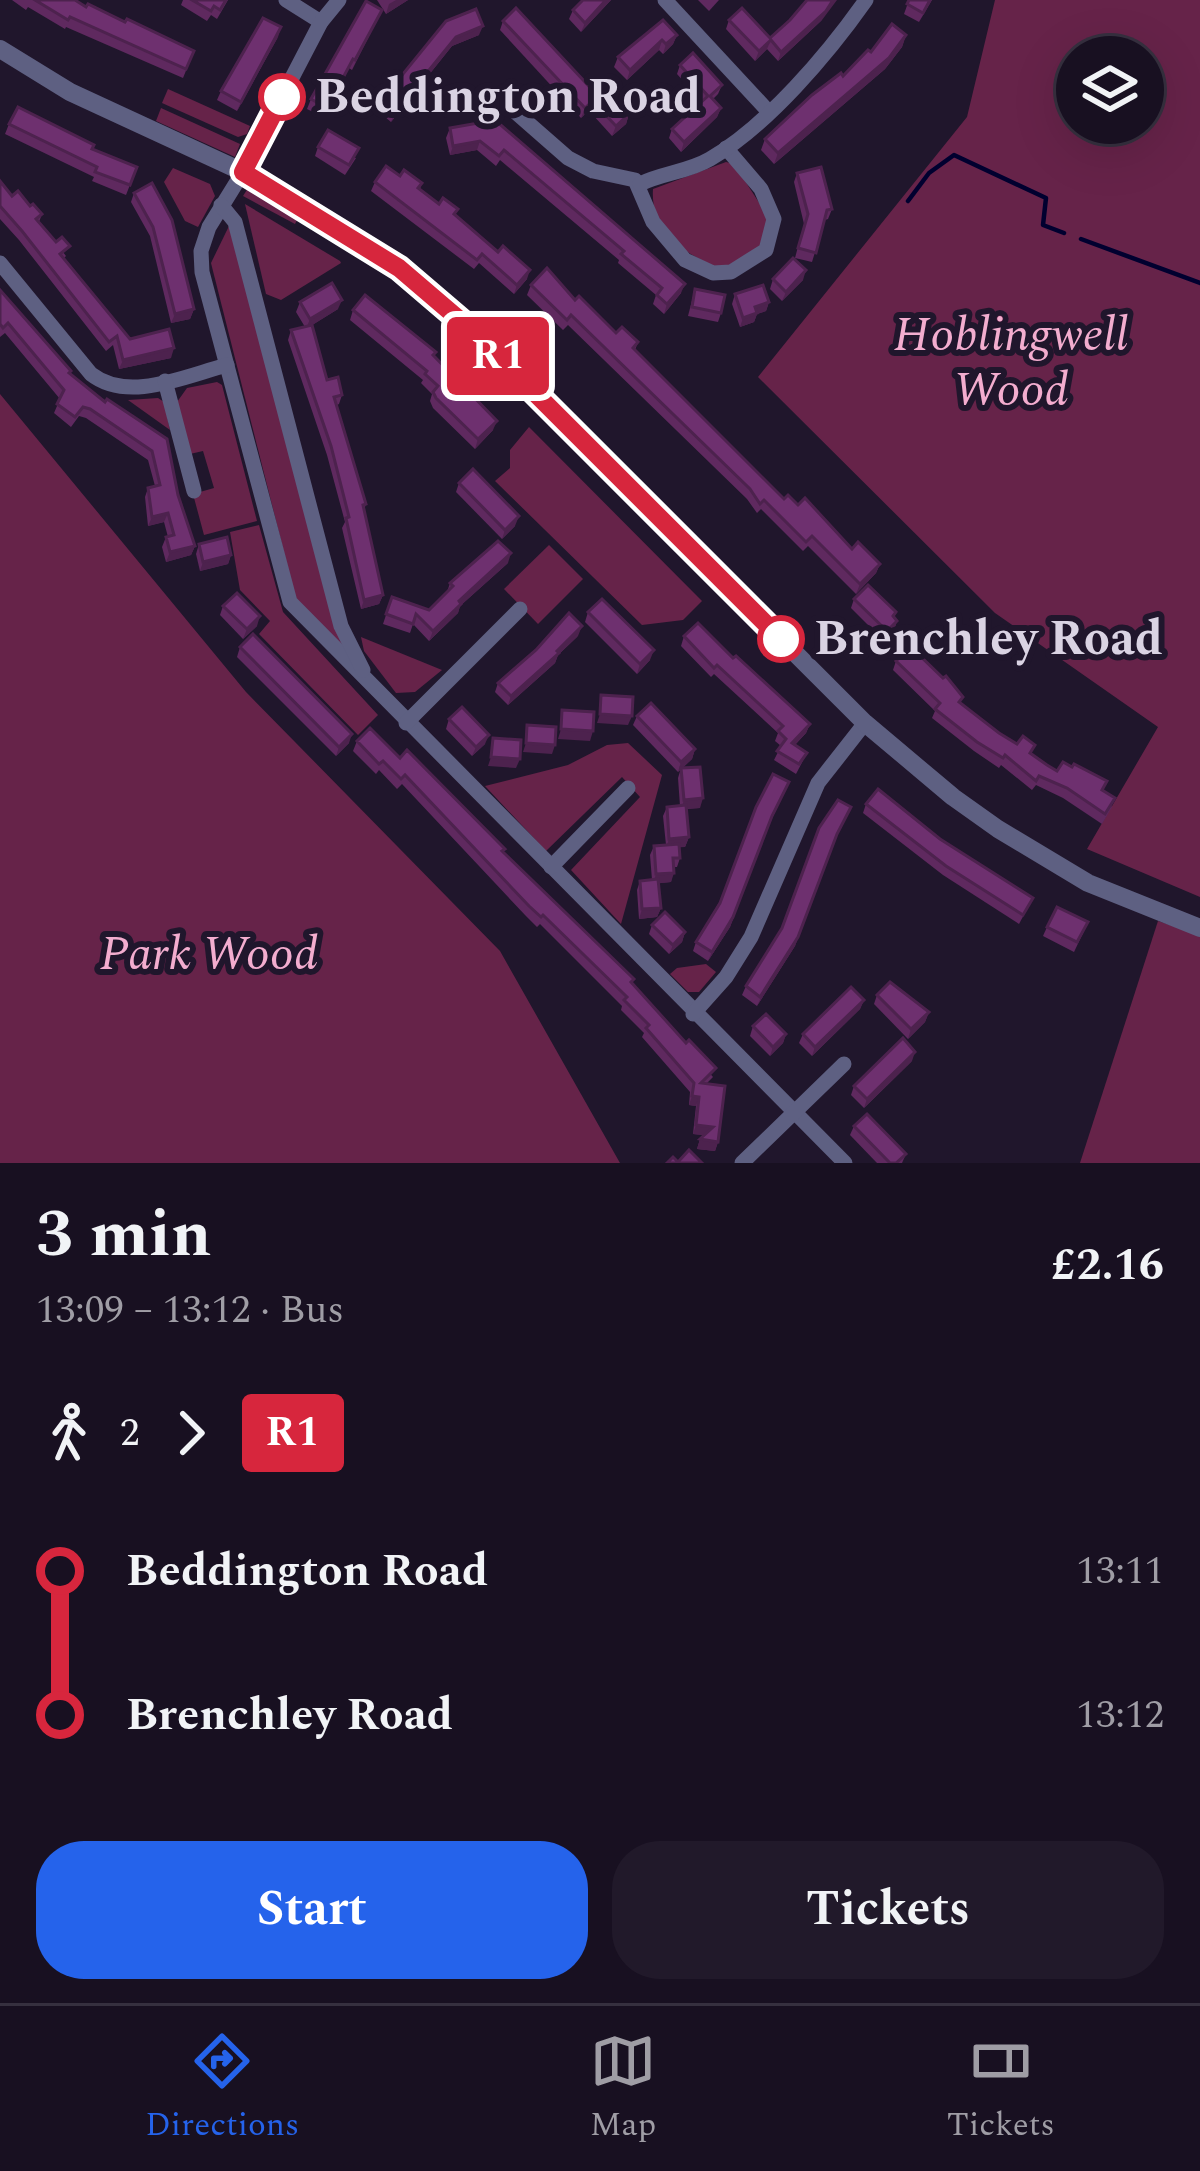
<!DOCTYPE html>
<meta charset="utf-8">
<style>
body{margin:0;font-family:Spectral,serif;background:#21192a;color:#f1f3f6;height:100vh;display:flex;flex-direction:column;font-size:45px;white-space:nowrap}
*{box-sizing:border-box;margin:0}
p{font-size:39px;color:#9f9da5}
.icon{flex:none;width:66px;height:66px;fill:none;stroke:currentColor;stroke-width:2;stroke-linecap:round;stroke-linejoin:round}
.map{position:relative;height:1163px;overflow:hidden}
.panel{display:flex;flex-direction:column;background:#181021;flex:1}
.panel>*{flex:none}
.badge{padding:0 24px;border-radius:9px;font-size:42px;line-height:78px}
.tools{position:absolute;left:1056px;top:36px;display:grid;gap:24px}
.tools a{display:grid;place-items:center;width:108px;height:108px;border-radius:50%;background:#181021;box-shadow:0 12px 48px #0002,0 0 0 3px #36303f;font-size:60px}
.map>.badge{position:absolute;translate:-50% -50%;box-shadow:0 0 0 6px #fff}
.legs{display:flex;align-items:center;gap:18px;height:132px;padding:0 36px;font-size:39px}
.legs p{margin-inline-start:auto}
.headline{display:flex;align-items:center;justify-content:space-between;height:204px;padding:0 36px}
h1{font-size:66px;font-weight:700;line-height:90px}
.cta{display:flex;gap:24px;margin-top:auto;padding:24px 36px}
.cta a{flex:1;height:138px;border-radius:48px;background:#2563eb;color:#fff;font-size:48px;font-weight:700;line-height:138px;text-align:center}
.cta a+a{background:#21192a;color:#f1f3f6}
ul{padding:0 36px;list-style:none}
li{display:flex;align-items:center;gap:42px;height:144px;font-size:45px}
li i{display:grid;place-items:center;width:18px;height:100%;margin:0 15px;background:currentColor}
li i::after{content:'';width:30px;height:30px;margin:-15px;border:9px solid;border-radius:50%;background:#181021}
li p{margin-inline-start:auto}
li:first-child i{background:linear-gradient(#0000 50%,currentColor 0)}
li:last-child i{background:linear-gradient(currentColor 50%,#0000 0)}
.tab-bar{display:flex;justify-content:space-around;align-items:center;height:168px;border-top:3px solid #36303f;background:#181021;font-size:33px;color:#9f9da5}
.tab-bar a{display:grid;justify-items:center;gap:6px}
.tab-bar .active{color:#2563eb}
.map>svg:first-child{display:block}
.green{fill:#662349;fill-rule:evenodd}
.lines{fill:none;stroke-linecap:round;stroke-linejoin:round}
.stream{stroke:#00002f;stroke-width:4.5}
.minor{stroke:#5e6082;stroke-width:15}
.tertiary{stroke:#5e6082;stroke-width:18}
.wall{fill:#5f295f}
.shaded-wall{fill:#4d224e}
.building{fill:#6e306f;stroke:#4d224e;stroke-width:3}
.line-1-casing{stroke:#fff;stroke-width:27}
.line-1{stroke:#d7263d;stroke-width:18}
.stop-1-dot{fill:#fff;stroke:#d7263d;stroke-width:6}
.labels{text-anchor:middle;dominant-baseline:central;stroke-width:12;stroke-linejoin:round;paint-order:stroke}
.stop-label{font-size:48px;font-weight:bold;fill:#dad3e3;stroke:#20162c;text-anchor:start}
.park-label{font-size:48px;font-style:italic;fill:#f3adcf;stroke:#20162c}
</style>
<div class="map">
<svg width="1200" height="1163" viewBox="0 0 1200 1163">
<rect width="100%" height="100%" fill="#20162c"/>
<g class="green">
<path d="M995 0H1200V897L1087 849 1158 727 995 613 758 377 967 117ZM1077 57H1143V123H1077Z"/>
<path d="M168 89 250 126 247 134 238 137 162 103Z"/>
<path d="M161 108 240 144 235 157 156 121Z"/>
<path d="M726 162 734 164 769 218 759 250 721 269C686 255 650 232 653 189Z"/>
<path d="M173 168 210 184 215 196 198 227 185 221 164 182Z"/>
<path d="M250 185 300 214 295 224 243 196Z"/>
<path d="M245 204 340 261 341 263 281 300 266 294Z"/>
<path d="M229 226 345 653 296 600 211 263Z"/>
<path d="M217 382 222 385 257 521 204 535 193 494 214 488 203 451 190 454 177 402 187 388Z"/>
<path d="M0 394 246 692 500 951 620 1163H0Z"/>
<path d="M158 398 164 402 170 430 128 400Z"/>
<path d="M529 427 702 601 683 620 642 625 495 481 510 468V450Z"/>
<path d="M259 525 283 612 378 715 358 735 259 634 270 621 240 590 230 532Z"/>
<path d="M549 545 583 579 538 624 504 589Z"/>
<path d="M361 637 442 670 415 692 396 693 364 651Z"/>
<path d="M628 743 662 775 621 924 571 870 640 797 622 777 546 851 485 786 568 765 607 745Z"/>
<path d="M1158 921 1200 935V1163H1080Z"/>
<path d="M706 964 716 972 699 992H688L670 974 677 968Z"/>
</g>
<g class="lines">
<g class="stream">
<path d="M908 201 929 173 954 155 1046 198 1043 225 1064 233"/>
<path d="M1081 239 1200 283"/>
</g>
<g class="minor">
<path d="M286 0 321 22"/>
<path d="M339 0 321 22 243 172 209 227 201 251 202 272 290 602 845 1163"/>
<path d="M665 0 768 111"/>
<path d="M512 109 568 158 593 171 635 180 653 222 685 260 713 273 731 272 766 250 774 219 761 189 726 148"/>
<path d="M640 184C662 173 688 172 710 159 767 126 828 54 866 0"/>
<path d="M221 205 235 222 341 626 363 670"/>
<path d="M0 263 91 374C128 403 185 376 227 365"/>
<path d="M165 381 194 491"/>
<path d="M406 723 520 609"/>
<path d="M551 867 628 788"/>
<path d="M693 1014 726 977 751 937 818 783 865 723"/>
<path d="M742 1163 844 1064"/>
</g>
<path class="tertiary" d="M0 49 70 92 243 172 399 268 475 333 865 723 953 797 998 829 1088 883 1200 928"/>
</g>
<g class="wall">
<path d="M12 0H75L86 7 194 51 183 78 66 27 65 29 28 7 26 10Z"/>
<path d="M183 0H228L217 19 211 15 207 21 181 5Z"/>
<path d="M377 0H408L386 14Z"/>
<path d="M583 0H611L581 32 569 19 573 10Z"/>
<path d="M698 0H719L709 11Z"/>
<path d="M909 0H932L919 22 904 14Z"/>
<path d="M382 10 352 70 349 68 323 117 307 109 311 99Z"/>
<path d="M729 20 770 38 822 20 778 61 767 49 755 61 726 29Z"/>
<path d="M446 21 479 35 452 46 391 122 377 110 383 97 381 95 385 86 399 79Z"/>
<path d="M503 21 594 105 581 118 500 30Z"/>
<path d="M677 35 673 44 663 54 659 50 627 80 614 67 618 57Z"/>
<path d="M906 35 902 47 885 69 774 164 761 150 765 139 871 52Z"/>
<path d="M278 37 237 111 217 100 221 91Z"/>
<path d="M680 65 722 85 718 94 713 99 721 108 717 117 681 152 669 138 672 129 702 102 677 74Z"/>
<path d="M597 106 629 114 626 124 612 136 593 115Z"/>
<path d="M495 120 681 293 664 314 653 304 656 295 618 263 619 260 500 160 496 166 477 150 450 155 446 138 450 128Z"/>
<path d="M9 124 92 149 137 167 126 195 92 181 94 177 5 134Z"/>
<path d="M318 147 356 158 345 175 315 156Z"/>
<path d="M797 173 832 209 828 219 825 220 812 262 795 258 804 224 794 182Z"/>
<path d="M400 176 422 183 420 189 439 204 458 209 455 215 527 279 514 294 479 263 474 269 371 191 375 182Z"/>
<path d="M0 181 12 196 42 214 39 222 66 256 64 258 130 339 171 358 119 369 113 345 106 351 19 240 0 219Z"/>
<path d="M152 183 194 309 190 319 171 323 150 236 131 202 134 193Z"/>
<path d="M773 279 803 280 782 301 770 289Z"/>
<path d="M531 285 575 300 616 333 638 342 635 350 784 499 798 505 852 549 880 564 876 573 856 594 808 546 803 551 761 509 757 513 747 499 568 325 563 330 527 295Z"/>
<path d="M695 289 721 313 718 322 688 316Z"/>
<path d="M0 290 70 374 105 402 167 439 178 495 195 546 191 555 166 562 162 547 166 537H168L164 522 148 526 145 497 148 488 155 486 148 460 86 418 79 416 71 427 54 413 60 399 5 333 0 337Z"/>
<path d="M735 294 769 302 766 311 757 314 754 322 740 327 732 304Z"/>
<path d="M300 302 338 309 312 325 327 380 342 395 339 404 337 405 366 504 364 510 383 595 379 604 361 609 342 528 345 522 327 455 288 340 291 330 305 327 296 312Z"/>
<path d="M353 310 434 356 493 430 475 449 433 408 430 401 432 394 421 383 423 380 350 320Z"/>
<path d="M459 483 515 526 502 539 456 492Z"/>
<path d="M199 544 231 555 228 564 200 571 196 554Z"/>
<path d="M508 563 460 606 458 613 429 641 413 624 410 633 383 624 392 597 429 610 447 592 450 583Z"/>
<path d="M854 599 897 621 894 630 884 641 851 608Z"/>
<path d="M223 606 257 626 243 639 220 615Z"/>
<path d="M588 612 650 660 637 674 585 622Z"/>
<path d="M578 636 558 655 555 663 508 705 495 692 498 683Z"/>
<path d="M684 636 733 658 810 724 806 733 795 745 807 753 796 774 774 760 781 746 775 741 778 733 714 674 711 677 681 646Z"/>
<path d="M240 647 349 743 336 756 237 657Z"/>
<path d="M896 661 961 703 999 733 1057 771 1103 791 1112 807 1102 824 1063 798 1036 785 1032 790 1001 765 999 768 974 751 932 718 935 711 893 670Z"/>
<path d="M637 716 695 749 692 759 678 772 633 725Z"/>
<path d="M449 719 485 744 472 756 446 729Z"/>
<path d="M357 741 400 758 505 849 503 853 634 979 632 983 713 1077 706 1084 718 1142 715 1151 697 1149 700 1139 704 1135 693 1134 696 1106 689 1105 690 1092 642 1037 644 1033 621 1010 622 1006 540 924 537 927 525 915 402 784 397 789 379 770 376 774 353 751Z"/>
<path d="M681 768 700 808 686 809 689 837 685 847H679L680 858 677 867H674L671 882 659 883 661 908 657 917 639 919 637 890 640 881 652 880 650 855 654 846 666 845 663 816 667 807 680 806 678 778Z"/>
<path d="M789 782 769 825 730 927 708 961 693 951 696 942Z"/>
<path d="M866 804 940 839 1033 898 1019 924 943 875 863 813Z"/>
<path d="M851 807 833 843 795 946 757 1006 742 995 746 986 782 928Z"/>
<path d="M652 925 685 932 682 942 669 954 649 934Z"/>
<path d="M1047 927 1084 931 1074 952 1043 936Z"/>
<path d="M877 995 929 1012 925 1022 908 1039 874 1004Z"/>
<path d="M864 1000 860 1009 812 1056 799 1043 803 1034Z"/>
<path d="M753 1026 786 1034 783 1043 770 1056 750 1036Z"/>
<path d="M912 1061 864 1108 851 1095 854 1086Z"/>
<path d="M854 1126 906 1154 902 1163H877L850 1135Z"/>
</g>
<g class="shaded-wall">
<path d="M396 0H408L386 14 389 4Z"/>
<path d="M606 0H611L581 32 585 23Z"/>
<path d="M833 0H837L822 20 778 61 781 52Z"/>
<path d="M483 26 479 35 452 46 391 122 395 112 456 37Z"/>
<path d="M281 27 278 37 237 111 241 102Z"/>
<path d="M677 35 673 44 663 54 666 44Z"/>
<path d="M906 35 902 47 885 69 774 164 778 153Z"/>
<path d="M662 40 659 50 627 80 630 70Z"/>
<path d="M771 40 767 49 755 61 759 51Z"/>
<path d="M598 96 594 105 581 118 585 108Z"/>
<path d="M721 108 717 117 681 152 684 142Z"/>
<path d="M629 114 626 124 612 136 616 126Z"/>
<path d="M480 141 477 150 450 155 453 146Z"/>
<path d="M530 270 527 279 514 294 517 285Z"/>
<path d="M806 270 803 280 782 301 786 292Z"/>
<path d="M685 284 681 293 664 314 667 304Z"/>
<path d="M342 300 338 309 306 329 310 319Z"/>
<path d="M769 302 766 311 757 314 754 322 740 327 743 318 755 307Z"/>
<path d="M194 309 190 319 171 323 175 314Z"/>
<path d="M174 348 171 358 119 369 123 360Z"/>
<path d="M497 421 493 430 475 449 478 439Z"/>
<path d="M168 513 164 522 148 526 152 517Z"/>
<path d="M519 516 515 526 502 539 505 530Z"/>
<path d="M195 546 191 555 166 562 170 552Z"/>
<path d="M511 553 508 563 460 606 458 613 429 641 433 631 459 601Z"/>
<path d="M231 555 228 564 200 571 203 562Z"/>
<path d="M880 564 876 573 856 594 860 584Z"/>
<path d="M383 595 379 604 361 609 364 600Z"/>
<path d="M260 616 257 626 243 639 247 629Z"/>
<path d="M897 621 894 630 884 641 887 631Z"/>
<path d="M582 626 578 636 558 655 555 663 508 705 511 696Z"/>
<path d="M654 650 650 660 637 674 640 664Z"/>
<path d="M600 714 632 716 628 725 597 723Z"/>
<path d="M810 724 806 733 788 752 792 743Z"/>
<path d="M561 729 593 731 590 741 558 739Z"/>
<path d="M352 734 349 743 336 756 339 747Z"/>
<path d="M489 735 485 744 472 756 476 747Z"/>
<path d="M526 743 555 745 552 754 523 752Z"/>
<path d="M695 749 692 759 678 772 681 762Z"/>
<path d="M491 757 520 759 516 768 488 766Z"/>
<path d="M789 782 769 825 730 927 708 961 772 816Z"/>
<path d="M703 798 700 808 681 809 684 800Z"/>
<path d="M851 807 833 843 795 946 757 1006 837 834Z"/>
<path d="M689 837 685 847 666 848 669 839Z"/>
<path d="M674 873 671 882 653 884 656 874Z"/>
<path d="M661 908 657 917 639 919 642 909Z"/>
<path d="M685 932 682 942 669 954 673 945Z"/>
<path d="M864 1000 860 1009 812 1056 815 1047Z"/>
<path d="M929 1012 925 1022 908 1039 911 1029Z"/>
<path d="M786 1034 783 1043 770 1056 773 1047Z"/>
<path d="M915 1052 912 1061 864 1108 867 1099Z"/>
<path d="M692 1096 699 1097 696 1106 689 1105Z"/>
<path d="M696 1125 713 1127 709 1136 693 1134Z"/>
<path d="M700 1139 718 1142 715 1151 697 1149Z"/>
</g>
<g class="building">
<path d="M35 0H75L86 7 88 4 125 22 127 19 194 51 186 69 70 17 68 20Z"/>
<path d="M192 0H226L220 10 214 6 211 11Z"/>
<path d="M583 0H606L585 23 573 10Z"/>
<path d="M807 0H833L826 11 781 52 771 40 759 51 729 20 742 8 770 38 790 20Z"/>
<path d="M909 0H930L923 13 907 4Z"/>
<path d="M366 1 382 10 355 60 353 59 327 108 311 99Z"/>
<path d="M516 8 598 96 585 108 503 21Z"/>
<path d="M476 9 483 26 456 37 395 112 380 101 389 90 385 86 394 75 399 79 446 21Z"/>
<path d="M263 18 281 27 241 102 221 91Z"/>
<path d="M663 20 677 35 666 44 662 40 630 70 618 57Z"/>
<path d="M892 24 906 35 889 58 778 153 765 139 812 95 841 73 843 76 868 50 871 52Z"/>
<path d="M693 53 722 85 710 96 721 108 684 142 672 129 708 96 680 65Z"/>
<path d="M610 93 629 114 616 126 597 106Z"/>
<path d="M18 107 94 145 92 149 137 167 130 185 95 172 97 167 9 124Z"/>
<path d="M495 120 685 284 667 304 657 295 662 288 621 254 624 251 504 150 499 156 480 141 453 146 450 128Z"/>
<path d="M328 130 359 148 349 165 318 147Z"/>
<path d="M386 166 400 176 404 170 422 183 418 188 439 204 443 198 458 209 454 214 498 252 503 246 530 270 517 285 482 254 477 260 375 182Z"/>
<path d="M821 167 832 209 827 210 816 253 798 248 808 214 797 173Z"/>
<path d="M0 181 12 196 18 191 30 206 33 204 42 214 36 219 56 242 62 237 70 246 60 254 130 339 169 329 174 348 123 360 117 336 109 342 22 231 0 206Z"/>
<path d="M152 183 172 220 194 309 175 314 153 227 134 193Z"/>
<path d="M793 258 806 270 786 292 773 279Z"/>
<path d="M547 268 575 300 579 296 616 333 622 327 638 342 633 348 784 499 788 495 798 505 805 498 852 549 858 542 880 564 860 584 812 536 806 542 764 500 760 504 750 489 571 315 567 320 531 285Z"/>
<path d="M332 283 342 300 310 319 300 302Z"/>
<path d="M763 285 769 302 755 307 757 313 743 318 735 294Z"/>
<path d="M695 289 725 295 721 313 692 307Z"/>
<path d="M0 290 71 371 69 373 105 402 107 399 167 439 178 495 195 546 170 552 166 537 174 535 168 513 152 517 148 488 160 485 152 451 90 409 83 407 75 417 57 404 64 390 8 323 3 328 0 324Z"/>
<path d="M365 295 436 352 433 355 497 421 478 439 436 398 433 392 438 386 425 374 427 371 353 310Z"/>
<path d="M312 325 327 380 338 377 342 395 334 397 366 504 363 505 383 595 364 600 346 518 349 517 331 446 291 330Z"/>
<path d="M473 469 519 516 505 530 459 483Z"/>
<path d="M227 537 231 555 203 562 199 544Z"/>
<path d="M498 541 511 553 459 601 461 604 433 631 416 614 413 624 386 614 392 597 429 610 453 586 450 583Z"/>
<path d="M868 585 896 612 893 616 897 621 887 631 854 599Z"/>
<path d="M237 593 260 616 247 629 223 606Z"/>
<path d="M602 599 654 650 640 664 588 612Z"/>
<path d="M569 613 582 626 557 651 559 653 511 696 498 683 536 650Z"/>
<path d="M698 623 733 658 736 656 810 724 792 743 807 753 799 764 777 751 786 739 778 731 783 726 717 665 714 668 684 636Z"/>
<path d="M253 634 352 734 339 747 240 647Z"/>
<path d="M906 651 911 656 916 652 943 678 946 676 963 697 959 702 999 733 1017 744 1023 736 1035 745 1030 753 1047 765 1057 771 1063 762 1072 767 1074 764 1107 781 1102 790 1115 798 1105 814 1067 788 1039 776 1036 781 1005 755 1003 758 977 742 935 709 940 703 896 661Z"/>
<path d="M601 695 633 697 632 716 600 714Z"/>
<path d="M651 703 695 749 681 762 637 716Z"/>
<path d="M462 707 489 735 476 747 449 719Z"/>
<path d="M562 710 594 712 593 731 561 729Z"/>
<path d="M527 725 556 727 555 745 526 743Z"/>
<path d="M370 728 400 758 407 750 505 849 502 851 634 979 631 982 686 1043 689 1040 716 1068 701 1083 725 1086 718 1142 700 1139 713 1127 696 1125 699 1097 692 1096 694 1083 646 1028 649 1025 624 1000 627 997 543 915 541 917 529 906 405 775 401 779 383 761 379 764 357 741Z"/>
<path d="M493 738 521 740 520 759 491 757Z"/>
<path d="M700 767 703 798 684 800 681 768Z"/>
<path d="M773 774 789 782 772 816 733 917 712 952 696 942 720 903 756 807Z"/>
<path d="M878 789 940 839 1033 898 1023 915 946 866 866 804Z"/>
<path d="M838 800 851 807 837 834 798 937 760 997 746 986 782 928 819 828Z"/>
<path d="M686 805 689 837 669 839 667 807Z"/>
<path d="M679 844 680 858H673L674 873 656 874 654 846Z"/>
<path d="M658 879 661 908 642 909 640 881Z"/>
<path d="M1057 907 1088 922 1077 942 1047 927Z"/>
<path d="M665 912 685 932 673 945 652 925Z"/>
<path d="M890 982 929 1012 911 1029 877 995Z"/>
<path d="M851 987 864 1000 815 1047 803 1034Z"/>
<path d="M766 1014 786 1034 773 1047 753 1026Z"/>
<path d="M903 1038 915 1052 867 1099 854 1086Z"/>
<path d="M867 1114 906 1154 896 1163H890L854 1126Z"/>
<path d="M689 1150 702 1163H667L673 1157 678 1162Z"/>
</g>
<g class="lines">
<defs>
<path id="line-1" d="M282 97 243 172 399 268 475 333 781 639"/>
</defs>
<use href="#line-1" class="line-1-casing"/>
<use href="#line-1" class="line-1"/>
</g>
<g class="stop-1-dot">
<circle cx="282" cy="97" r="21"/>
<circle cx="781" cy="639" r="21"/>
</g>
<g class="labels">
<g class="stop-label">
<text x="315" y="97">Beddington Road</text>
<text x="814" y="639">Brenchley Road</text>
</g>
<g class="park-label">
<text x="1011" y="335">Hoblingwell<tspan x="1011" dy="55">Wood</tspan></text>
<text x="209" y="954">Park Wood</text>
</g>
</g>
</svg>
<div class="tools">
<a><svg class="icon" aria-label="layers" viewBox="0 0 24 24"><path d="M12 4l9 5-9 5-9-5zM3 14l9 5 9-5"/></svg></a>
</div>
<b class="badge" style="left:498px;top:356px;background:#d7263d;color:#fff">R1</b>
</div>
<section class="panel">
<div class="headline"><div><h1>3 min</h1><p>13:09 – 13:12 · Bus</p></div><b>£2.16</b></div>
<div class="legs"><svg class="icon" aria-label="walk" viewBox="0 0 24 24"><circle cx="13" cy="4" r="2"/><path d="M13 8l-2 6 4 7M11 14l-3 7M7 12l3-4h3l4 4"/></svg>2<svg class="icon" aria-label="forward" viewBox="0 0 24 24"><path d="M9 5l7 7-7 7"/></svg><b class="badge" style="background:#d7263d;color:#fff">R1</b></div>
<ul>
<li><i style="color:#d7263d"></i><b>Beddington Road</b><p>13:11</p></li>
<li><i style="color:#d7263d"></i><b>Brenchley Road</b><p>13:12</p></li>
</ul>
<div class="cta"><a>Start</a><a>Tickets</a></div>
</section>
<nav class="tab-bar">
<a class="active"><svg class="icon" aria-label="directions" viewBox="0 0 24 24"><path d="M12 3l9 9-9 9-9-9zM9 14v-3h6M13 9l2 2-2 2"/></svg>Directions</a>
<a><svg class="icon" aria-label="map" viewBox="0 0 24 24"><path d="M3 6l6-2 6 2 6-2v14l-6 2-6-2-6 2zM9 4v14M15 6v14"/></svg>Map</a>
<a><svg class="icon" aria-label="tickets" viewBox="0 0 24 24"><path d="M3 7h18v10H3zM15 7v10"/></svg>Tickets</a>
</nav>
